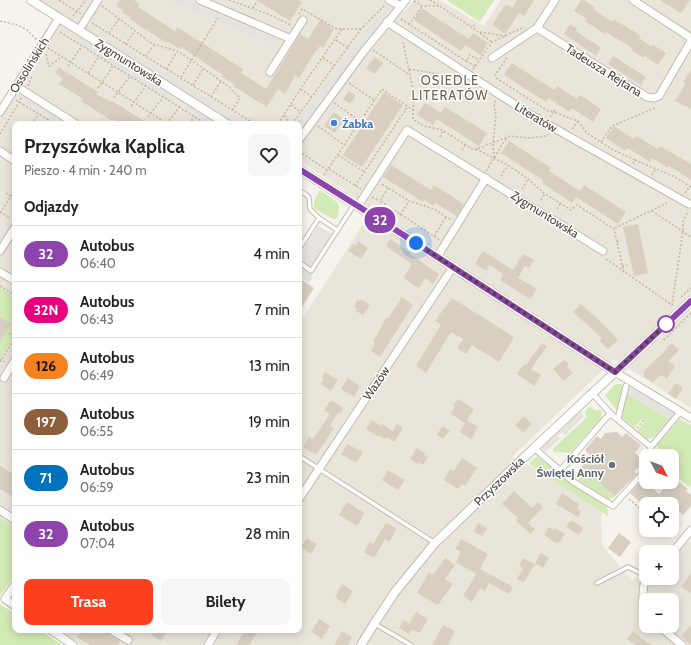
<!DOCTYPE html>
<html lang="pl">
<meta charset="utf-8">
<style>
body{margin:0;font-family:Cabin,sans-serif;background:#f6f6f6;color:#222;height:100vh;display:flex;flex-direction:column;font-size:15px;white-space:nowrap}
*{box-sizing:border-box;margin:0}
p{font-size:13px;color:#767676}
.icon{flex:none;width:22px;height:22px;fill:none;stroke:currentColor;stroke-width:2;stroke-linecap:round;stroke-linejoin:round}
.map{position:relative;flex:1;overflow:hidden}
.panel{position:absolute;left:12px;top:121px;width:290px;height:512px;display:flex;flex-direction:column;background:#fff;border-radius:8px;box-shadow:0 2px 10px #0003}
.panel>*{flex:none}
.badge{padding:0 8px;border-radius:13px;font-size:14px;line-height:26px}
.needle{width:26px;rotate:131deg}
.controls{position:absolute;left:639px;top:449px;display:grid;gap:8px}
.controls a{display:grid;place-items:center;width:40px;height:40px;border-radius:8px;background:#fff;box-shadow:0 2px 10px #0003;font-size:20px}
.you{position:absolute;width:20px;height:20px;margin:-10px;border:3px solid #fff;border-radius:50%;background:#1a73e8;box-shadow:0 0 0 6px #1a73e833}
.map>.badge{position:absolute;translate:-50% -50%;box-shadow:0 0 0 2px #fff}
h2{padding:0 12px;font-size:15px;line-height:36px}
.round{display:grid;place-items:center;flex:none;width:42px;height:42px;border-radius:8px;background:#f6f6f6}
.overview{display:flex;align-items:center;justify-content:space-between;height:68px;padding:0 12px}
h1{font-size:19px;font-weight:700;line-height:30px}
.cta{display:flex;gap:8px;margin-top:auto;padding:8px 12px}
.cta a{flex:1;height:46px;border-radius:8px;background:#fc3f1d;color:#fff;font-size:16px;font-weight:700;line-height:46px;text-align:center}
.cta a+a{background:#f6f6f6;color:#222}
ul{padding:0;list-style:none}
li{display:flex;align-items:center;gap:12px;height:56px;padding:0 12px;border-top:1px solid #e0e0e0}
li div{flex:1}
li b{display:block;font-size:15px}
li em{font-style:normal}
li .badge{min-width:44px;font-weight:700;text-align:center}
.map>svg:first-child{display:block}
.residential{fill:#eae5da;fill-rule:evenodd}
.green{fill:#d2eab5}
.parking{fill:#e5e3e0}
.building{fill:#d8cfc1}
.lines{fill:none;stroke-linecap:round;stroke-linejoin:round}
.service-casing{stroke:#c2bbae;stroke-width:5.5}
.pedestrian-casing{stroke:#c2bbae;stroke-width:7}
.minor-casing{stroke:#c2bbae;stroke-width:9}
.tertiary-casing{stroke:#c2bbae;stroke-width:10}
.path{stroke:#c4b79f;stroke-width:1.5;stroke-dasharray:2 2;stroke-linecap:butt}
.service{stroke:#fff;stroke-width:3.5}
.pedestrian{stroke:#fff;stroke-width:5}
.minor{stroke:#fff;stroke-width:7}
.tertiary{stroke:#fff;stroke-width:8}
.line-casing{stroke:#fff;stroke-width:9}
.line{stroke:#8e44ad;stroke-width:6}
.walk{stroke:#4b4439;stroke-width:4;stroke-dasharray:0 7.2}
.shop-dot{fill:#3f7fe0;stroke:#fff;stroke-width:1.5}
.stop-dot{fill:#fff;stroke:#8e44ad;stroke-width:2}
.worship-dot{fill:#6b7280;stroke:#fff;stroke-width:1.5}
.labels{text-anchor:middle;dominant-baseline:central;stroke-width:3;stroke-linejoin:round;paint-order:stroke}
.street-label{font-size:12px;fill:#4b4439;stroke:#fff}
.shop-label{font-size:12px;font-weight:bold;fill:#366cbe;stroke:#fff;text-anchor:start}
.worship-label{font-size:12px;font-weight:bold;fill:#5b616d;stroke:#fff;text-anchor:end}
.neighbourhood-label{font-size:13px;letter-spacing:1px;fill:#6e6250;stroke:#fff}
</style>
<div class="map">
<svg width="691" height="645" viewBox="0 0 691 645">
<rect width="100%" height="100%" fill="#f6f3ec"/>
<path class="residential" d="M34 0H382L404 12 414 0H439L484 26 501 0H691V408L614 359 512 457 536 469 601 511 602 545 632 581 646 571V578H672V552L691 540V645H81L59 630H299V324L367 218 371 208 299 160V124H15V527L0 518V116L61 16ZM646 600H672V626H646Z"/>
<g class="green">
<path d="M447 0H494L480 22Z"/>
<path d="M320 190 338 203 339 210 338 217 335 219 331 218 314 208C313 200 317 196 320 190Z"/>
<path d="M0 288 15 297V335L0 359Z"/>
<path d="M616 384H621L623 386 617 411 605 395Z"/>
<path d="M627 394 670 419 654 437 646 439 637 431 645 422 642 419 634 428 620 416Z"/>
<path d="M590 406 594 410H601L602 417 570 453 554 452 553 449 587 417 585 412Z"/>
<path d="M680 419 691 425V485L689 487 672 472V456H658V444Z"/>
<path d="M537 456 569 482 607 506 608 516 536 469 529 463Z"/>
<path d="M567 470 581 473 590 481 593 478 615 496 613 498 608 499 565 472Z"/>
<path d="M0 518 15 527V574L0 596Z"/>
<path d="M0 604 15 614V630H39L62 645H0Z"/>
</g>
<g class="parking">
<path d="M170 0H184L218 15 216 20Z"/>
<path d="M380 15 386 19 363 45 299 133V124H296L366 29Z"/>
<path d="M223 16 275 39 273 44 220 22Z"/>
<path d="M78 34 172 94 168 100 74 40Z"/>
<path d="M108 38 248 124H236L104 42Z"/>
<path d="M27 98 69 124H55L23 104Z"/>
<path d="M189 104 221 124H206L184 110Z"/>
<path d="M15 209V221L0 245V234Z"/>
<path d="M318 226 332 234 311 266 312 278 309 283 299 276V256Z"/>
<path d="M15 341V354L2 375 0 374V365Z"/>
<path d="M630 386 675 413 670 419 627 394Z"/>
<path d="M581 411 584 416 565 435 562 432 558 436 560 439 545 452 541 448Z"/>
</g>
<g class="building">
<path d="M120 0H134L140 4 138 7 175 31 177 27 243 69 241 73 266 89 300 34 308 39 320 20 334 29 323 48 320 46 315 52 299 78 295 76 285 94 278 89 267 107 233 86 234 84 222 77 223 75 181 47 180 49 168 42 167 43 137 24 130 19 131 18 122 12 123 10 116 6Z"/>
<path d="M256 0H298L302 2 290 21Z"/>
<path d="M517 0H534L524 16 519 13 505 34 492 25 506 4 512 8Z"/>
<path d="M581 0H584L594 7 593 9 612 22 614 20 634 31 640 36 639 38 651 46 652 44 666 53 658 65 645 56 644 58 631 50 632 48 626 44 606 32 605 34 585 21 587 19 574 11Z"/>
<path d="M660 0H690L681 13Z"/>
<path d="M421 8 469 39 473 33 488 43 481 55 465 45 461 51 414 20Z"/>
<path d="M570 24 577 29 576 31 601 48 596 56 564 34Z"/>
<path d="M613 56 646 77 641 85 608 64Z"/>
<path d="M375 57 383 63 375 74 366 68Z"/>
<path d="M512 63 554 90 557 86 577 99 580 95 601 109 593 122 572 108 569 112 549 98 546 102 504 75Z"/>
<path d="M58 67 98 92 96 94 111 102 112 101 149 124H122L114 119 112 121 81 101 83 99 59 84 63 78 55 73Z"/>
<path d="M691 70V109L675 101 686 83 683 82Z"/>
<path d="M349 91 356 96 350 104 343 99Z"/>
<path d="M384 92 403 105 362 167 343 155Z"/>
<path d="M425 103 441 113 445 107 487 133 479 146 437 119 433 125 417 115Z"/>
<path d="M334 112 344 120 335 133 324 126Z"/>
<path d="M614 126 634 139 636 136 658 149 660 146 691 164V180L669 166 668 168 652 158 650 162 628 148 626 151 606 138Z"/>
<path d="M509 141 551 168 549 171 580 191 584 185 626 212 618 224 576 197 572 203 542 183 543 180 501 153Z"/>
<path d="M391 165 431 190 434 185 464 204 457 216 435 203 434 206 424 200 423 202 383 177Z"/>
<path d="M638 224 648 273 634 276 623 227Z"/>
<path d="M390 239 411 253 410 254 421 261V262L439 274 433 284 425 278 419 288 403 278 412 264 386 246Z"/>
<path d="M358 241 368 248 361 259 348 251 353 244 356 246Z"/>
<path d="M483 251 513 270 523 254 534 260 529 268 525 266 518 278 537 289 530 299 500 280 503 274 490 265 486 271 475 264Z"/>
<path d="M299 278 314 288 299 312Z"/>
<path d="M402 297 413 305 380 357 371 351 375 343 373 342 386 318 388 319Z"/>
<path d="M452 298 514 337 499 362 472 345 466 354 457 348 463 339 451 332 426 373 416 366 441 325 435 321Z"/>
<path d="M362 300 370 305 363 315 356 311 357 309 354 307 356 303V301Z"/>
<path d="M581 304 604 325 618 340 608 349 599 340 602 338 573 312Z"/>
<path d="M0 317 11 324 0 342Z"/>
<path d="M542 343 547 346 531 369 541 375 534 386 517 374 524 364 526 365Z"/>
<path d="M672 343 679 350 668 361 675 366 667 379 661 375 653 382 644 377V371L667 349 666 348Z"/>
<path d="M564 360 569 364 567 367 573 373 564 381 553 369Z"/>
<path d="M325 372 338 380 331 391 321 384 324 379 322 377Z"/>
<path d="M348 378 360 386 354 397 341 389Z"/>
<path d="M676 383 683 388 676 399 668 394Z"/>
<path d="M458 399 474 409 467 420 478 427 471 439 460 432 465 423 451 414 455 407 453 406Z"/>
<path d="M331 400 343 408 340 414 338 413 330 426 334 428 316 455 303 447 309 437 313 439 330 414 324 410Z"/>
<path d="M524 416 532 424 523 433 515 425Z"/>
<path d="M372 420 381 426 382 424 393 431 397 424 403 428 394 442 386 437 385 439 378 435 377 436 366 429Z"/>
<path d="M442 426 450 431 443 439 437 435Z"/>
<path d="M617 432 622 437 626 433 641 445 635 453 644 462 634 472 637 474 615 496 593 478 590 481 581 473V468L590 456 585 450 597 436 601 439 605 433Z"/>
<path d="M347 444 363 452 356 463 341 454Z"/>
<path d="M417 448 425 453 424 455 428 457 423 465 419 462 418 464 410 459Z"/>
<path d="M462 458 477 468 465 486 462 484 458 489 444 480 450 469 454 471Z"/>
<path d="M0 466 15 475V498L0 489Z"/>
<path d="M388 470 405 480 398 490 382 480Z"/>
<path d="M643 479 659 494 670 482 672 481 676 485 679 482 688 489 686 491 691 495V506L683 515 662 496 655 504H643L630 493Z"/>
<path d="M514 491 532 508 538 502 543 507 528 523 535 529 531 534 516 521 518 518 502 504Z"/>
<path d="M562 493 579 504 577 508 581 511 578 517 556 504Z"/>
<path d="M347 502 365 513 357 526 339 515Z"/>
<path d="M571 520 583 528 579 535 566 527Z"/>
<path d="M386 523 397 529 389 542 385 539 374 558 364 552 370 542 373 544Z"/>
<path d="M478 523 487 528 482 536 474 532Z"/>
<path d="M549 527 553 530 555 528 565 534 558 544 544 535Z"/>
<path d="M619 533 631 542 620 557 608 548Z"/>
<path d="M307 538 317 544 311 554 301 547Z"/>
<path d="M461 539 488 554 480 569 513 587 509 594 489 583 485 591 480 588 472 602 463 596 476 574 456 562 461 552 455 549Z"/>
<path d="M541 553 549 558 543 568 535 563Z"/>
<path d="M445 558 455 565 445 579 453 584 438 605 417 593 429 572 433 575Z"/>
<path d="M523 558 535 564 524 582 517 579 523 568 519 566Z"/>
<path d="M691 573V593L681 587Z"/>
<path d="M342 584 353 591 345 604 335 597Z"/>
<path d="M416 612 428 619 420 633 414 630 413 631 411 630 409 634 399 628 404 620 409 624Z"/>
<path d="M319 619 330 626 322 639 311 632Z"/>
<path d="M443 625 455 631 448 645H432Z"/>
<path d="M691 625V645L681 636Z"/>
<path d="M82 630H106L108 634 120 641 118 645H90L77 637Z"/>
<path d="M154 630H168L161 641 151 635Z"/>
<path d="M245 630H252L257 633 249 645H236Z"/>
<path d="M342 631 352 637 348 645H334Z"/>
<path d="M633 631 641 638 652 645H636L627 639Z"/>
</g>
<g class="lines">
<defs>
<g id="service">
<path d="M299 190C313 199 308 195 310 209L319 218"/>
<path d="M299 249 319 218 337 230"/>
<path d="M299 262 311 271 354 205"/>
<path d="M299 456 435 543"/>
<path d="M597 583 628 567 640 573 646 570"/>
<path d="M375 624 411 645"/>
</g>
<g id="pedestrian">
<path d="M592 393 611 414"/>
<path d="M618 419 626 386"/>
<path d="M651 447 681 411"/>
<path d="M534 448 572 481 613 506 642 474"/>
<path d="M560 471 606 418 611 414 651 447 650 456"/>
</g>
<g id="minor">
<path d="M200 0 291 39"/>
<path d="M389 0 401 6"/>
<path d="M633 0 691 38"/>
<path d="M387 22 531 115 689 204"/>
<path d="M537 28 647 97 654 98 659 96 691 41"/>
<path d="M79 30 98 0"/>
<path d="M492 58 537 28 555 0"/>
<path d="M270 72 303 20"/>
<path d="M16 86 76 124"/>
<path d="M0 112 59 18"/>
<path d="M299 140 364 51 406 0"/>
<path d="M0 151 15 161"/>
<path d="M358 206 407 130 603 251"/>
<path d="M0 251 15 227"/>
<path d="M437 257 486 178"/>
<path d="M0 272 15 281"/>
<path d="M615 372 691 418"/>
<path d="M4 378 15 360"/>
<path d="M299 499 453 267"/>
<path d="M0 510 15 520"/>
<path d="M672 553 691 530"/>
<path d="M646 575C643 587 641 602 646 613"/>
<path d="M15 584 5 599 15 606"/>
<path d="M659 626 682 645"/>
<path d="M51 630 73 645"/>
<path d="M111 630 128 640"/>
<path d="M208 645 217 630"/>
</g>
<g id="tertiary">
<path d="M31 0 227 124"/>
<path d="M299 169 394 229 615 372"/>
<path d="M361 645 374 624 395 592 435 543 534 448 691 301"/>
</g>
</defs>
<use href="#service" class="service-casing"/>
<use href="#pedestrian" class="pedestrian-casing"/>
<use href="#minor" class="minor-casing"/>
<use href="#tertiary" class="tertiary-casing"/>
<g class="path">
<path d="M59 0 81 14"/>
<path d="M229 0 268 14 291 25"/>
<path d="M430 0 473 28 492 42"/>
<path d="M414 1 422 6H439"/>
<path d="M102 6 151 43 179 52 197 64 228 86 240 98 232 110"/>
<path d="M253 8 256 3"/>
<path d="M299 14 302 9 337 29H361"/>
<path d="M73 16 86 0"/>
<path d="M401 19 466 61 465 63"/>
<path d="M0 21 17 25 26 29 37 40"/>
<path d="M92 23 255 124"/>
<path d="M409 25 422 6"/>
<path d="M473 25 476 28"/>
<path d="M60 32 206 124"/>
<path d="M480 32 506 36"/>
<path d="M109 33 119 19"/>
<path d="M336 40 348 48"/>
<path d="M403 42 414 95 413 119 424 126 442 130 474 150 510 136 528 138 547 136 548 134"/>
<path d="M125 44 135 31"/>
<path d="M48 48 168 124"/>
<path d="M373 50 410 75"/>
<path d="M46 54 49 66 62 57"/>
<path d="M146 56 154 45"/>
<path d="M323 58 335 66"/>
<path d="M507 58 495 75 496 78 548 111 554 112 555 109"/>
<path d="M68 66 82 46"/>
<path d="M475 66 466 61 470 55 478 59"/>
<path d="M166 69 177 52"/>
<path d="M409 69 451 76"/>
<path d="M473 69 492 42 524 27"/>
<path d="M88 73 99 56"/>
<path d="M181 77 218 18"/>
<path d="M349 83 374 100"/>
<path d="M193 85 203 69"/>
<path d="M28 86 32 76"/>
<path d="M98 88 113 66"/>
<path d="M301 89 312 97"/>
<path d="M211 97 221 81"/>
<path d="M114 98 130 76"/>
<path d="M16 100 55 124"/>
<path d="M334 103 360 121"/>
<path d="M291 105 301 112"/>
<path d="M131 106 146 86"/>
<path d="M285 115 289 124"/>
<path d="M148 117 163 97"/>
<path d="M550 117 554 112 578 121 572 129"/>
<path d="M34 121 39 114"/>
<path d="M578 121 587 133 613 150 635 160 633 164"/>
<path d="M167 124 180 106"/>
<path d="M189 124 194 117"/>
<path d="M278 124 301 88 342 29"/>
<path d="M292 124 361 29 384 6"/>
<path d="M318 126 344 145"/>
<path d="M0 134 22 97"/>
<path d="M440 137 443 131"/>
<path d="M601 142 612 126 655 108"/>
<path d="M476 149 508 165 528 179 545 194 571 210 577 205 614 229 624 273"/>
<path d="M462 150 465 145"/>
<path d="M299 151 327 170"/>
<path d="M338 155 365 172"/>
<path d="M494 158 493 143 496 117 494 104 496 101"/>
<path d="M635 160 675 177 691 187"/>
<path d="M329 169 361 189"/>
<path d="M486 171 507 137"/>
<path d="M324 175 382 89 413 110"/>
<path d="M652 175 656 168"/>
<path d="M501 176 508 165"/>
<path d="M382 184 409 201"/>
<path d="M355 186 408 106"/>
<path d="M388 188 380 201 440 240"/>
<path d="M522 189 528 179"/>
<path d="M6 193 15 199"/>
<path d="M685 193 690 186"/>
<path d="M372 197 379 201"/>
<path d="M541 200 545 194"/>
<path d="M557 209 561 203"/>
<path d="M652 211 691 237"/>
<path d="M0 212 9 217"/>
<path d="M0 213 15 190"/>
<path d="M400 215 409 201 434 209 451 220"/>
<path d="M615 228 667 203"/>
<path d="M434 236 446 217"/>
<path d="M617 242 621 240"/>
<path d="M606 259 672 305 683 231V222L688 211"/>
<path d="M622 266 627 265"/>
<path d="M0 286 15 295"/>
<path d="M681 297 691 288"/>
<path d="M9 333 15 337"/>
<path d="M664 340 691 313"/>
<path d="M0 359 5 362"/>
<path d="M0 362 15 338"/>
<path d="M637 428 644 420"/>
<path d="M629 499 646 514"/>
</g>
<use href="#service" class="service"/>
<use href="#pedestrian" class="pedestrian"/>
<use href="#minor" class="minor"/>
<use href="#tertiary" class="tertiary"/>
</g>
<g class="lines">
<defs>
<path id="line" d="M299 169 388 225 615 372 691 301"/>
</defs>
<use href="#line" class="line-casing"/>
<use href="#line" class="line"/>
<path class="walk" d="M416 243 615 372 666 324"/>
</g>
<circle class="shop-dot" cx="334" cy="123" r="4"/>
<circle class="stop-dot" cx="666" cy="324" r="8"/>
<circle class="worship-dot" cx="612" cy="465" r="4"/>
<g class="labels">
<g class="street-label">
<text transform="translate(129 62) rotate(32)">Zygmuntowska</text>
<text transform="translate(29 65) rotate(-58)">Ossolińskich</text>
<text transform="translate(604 70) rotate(32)">Tadeusza Rejtana</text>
<text transform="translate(536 117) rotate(31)">Literatów</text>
<text transform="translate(545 214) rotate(32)">Zygmuntowska</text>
<text transform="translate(376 383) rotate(-56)">Wazów</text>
<text transform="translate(499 481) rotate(-44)">Przyszowska</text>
</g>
<g class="shop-label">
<text x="342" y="123">Żabka</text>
</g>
<g class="worship-label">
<text x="604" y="458">Kościół<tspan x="604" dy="14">Świętej Anny</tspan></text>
</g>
<g class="neighbourhood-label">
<text x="450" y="80">OSIEDLE<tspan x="450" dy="15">LITERATÓW</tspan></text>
</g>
</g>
</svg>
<div class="controls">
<a><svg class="needle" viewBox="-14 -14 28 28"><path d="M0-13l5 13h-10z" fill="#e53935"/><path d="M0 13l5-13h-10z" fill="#767676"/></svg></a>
<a><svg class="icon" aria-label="locate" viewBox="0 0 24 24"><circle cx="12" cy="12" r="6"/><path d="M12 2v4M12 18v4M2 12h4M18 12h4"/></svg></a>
<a>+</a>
<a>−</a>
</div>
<div class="you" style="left:416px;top:243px"></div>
<b class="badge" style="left:380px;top:220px;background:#8e44ad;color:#fff">32</b>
<section class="panel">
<div class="overview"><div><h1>Przyszówka Kaplica</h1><p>Pieszo · 4 min · 240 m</p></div><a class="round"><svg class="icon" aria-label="heart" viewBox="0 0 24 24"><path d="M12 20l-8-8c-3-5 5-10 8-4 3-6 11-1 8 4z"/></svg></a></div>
<h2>Odjazdy</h2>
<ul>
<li><span class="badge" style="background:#8e44ad;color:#fff">32</span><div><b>Autobus</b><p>06:40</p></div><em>4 min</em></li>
<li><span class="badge" style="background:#e6007e;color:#fff">32N</span><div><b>Autobus</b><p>06:43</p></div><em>7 min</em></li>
<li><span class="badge" style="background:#f58220;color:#111">126</span><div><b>Autobus</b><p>06:49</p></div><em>13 min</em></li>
<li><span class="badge" style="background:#8b5e3c;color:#fff">197</span><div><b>Autobus</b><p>06:55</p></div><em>19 min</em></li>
<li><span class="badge" style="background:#0072bc;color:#fff">71</span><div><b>Autobus</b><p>06:59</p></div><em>23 min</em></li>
<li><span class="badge" style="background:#8e44ad;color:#fff">32</span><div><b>Autobus</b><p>07:04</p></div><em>28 min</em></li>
</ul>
<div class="cta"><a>Trasa</a><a>Bilety</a></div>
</section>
</div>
